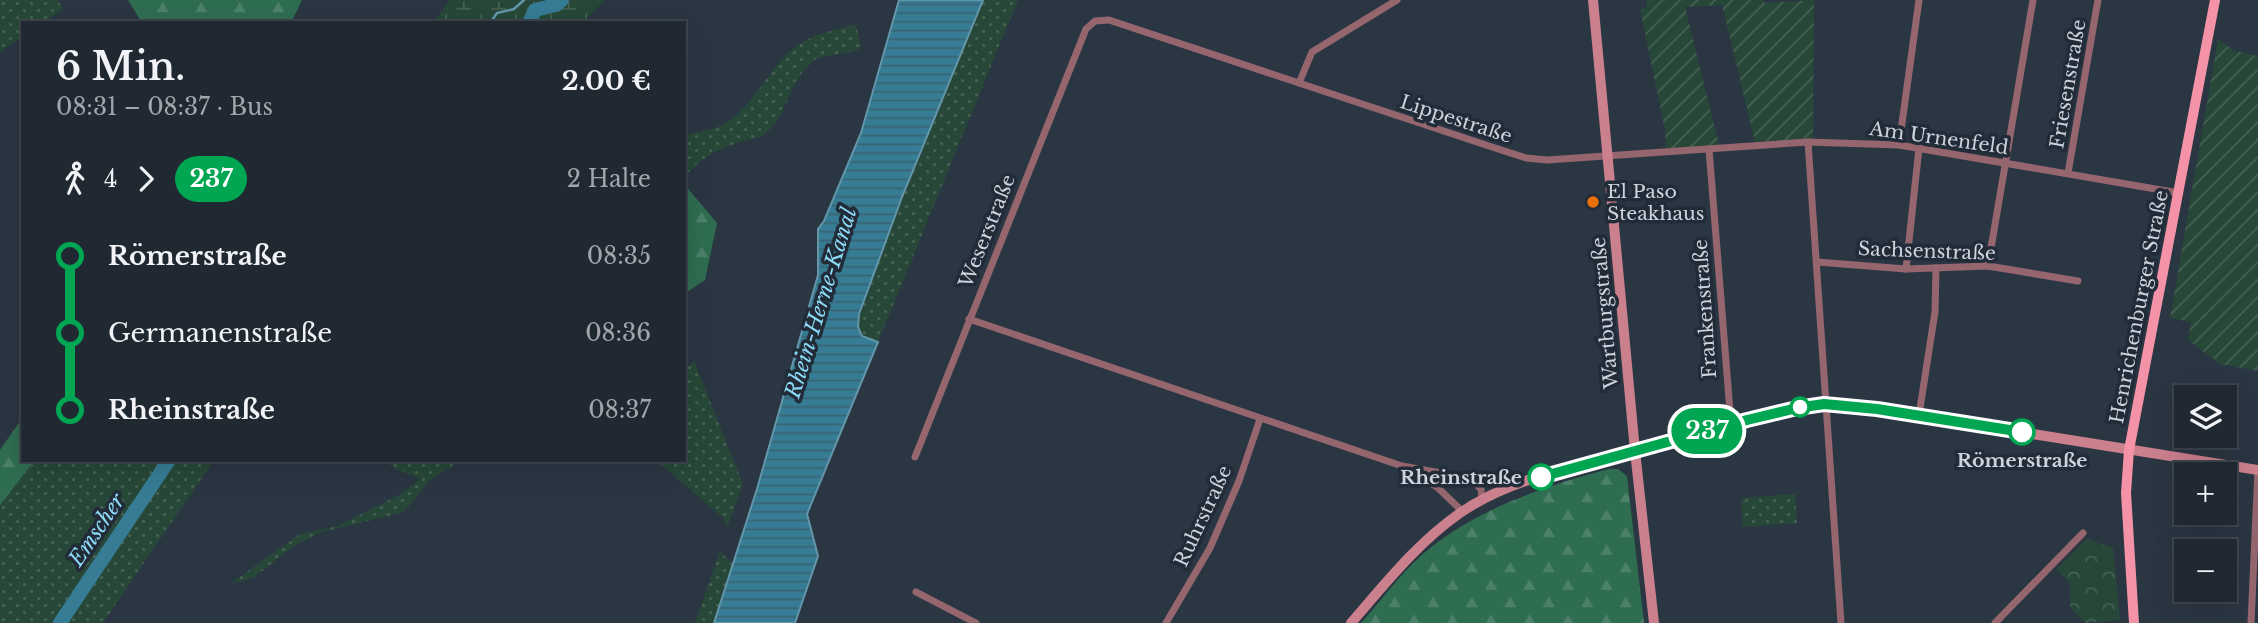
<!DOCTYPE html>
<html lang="de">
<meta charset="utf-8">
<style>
body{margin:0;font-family:"Libre Baskerville",serif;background:#2d343e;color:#f1f3f6;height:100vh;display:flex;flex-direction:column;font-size:26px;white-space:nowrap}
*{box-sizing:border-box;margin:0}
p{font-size:23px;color:#a2a6ac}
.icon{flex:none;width:38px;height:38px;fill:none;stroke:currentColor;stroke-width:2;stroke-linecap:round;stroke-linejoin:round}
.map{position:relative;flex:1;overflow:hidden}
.drawer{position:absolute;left:21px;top:21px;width:665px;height:441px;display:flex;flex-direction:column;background:#202832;border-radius:0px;box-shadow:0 7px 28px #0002,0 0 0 2px #3d444d}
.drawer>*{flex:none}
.badge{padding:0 14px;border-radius:23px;font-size:24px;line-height:46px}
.controls{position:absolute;left:2174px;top:385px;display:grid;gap:14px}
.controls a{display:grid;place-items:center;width:63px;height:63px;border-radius:0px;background:#202832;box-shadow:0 7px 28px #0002,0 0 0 2px #3d444d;font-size:35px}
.map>.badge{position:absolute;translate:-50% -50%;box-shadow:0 0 0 4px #fff}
.legs{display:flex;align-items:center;gap:10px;height:77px;padding:0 35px;font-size:23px}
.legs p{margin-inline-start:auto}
.head{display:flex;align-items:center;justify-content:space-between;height:119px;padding:0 35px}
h1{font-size:38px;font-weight:600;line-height:52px}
ul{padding:0 35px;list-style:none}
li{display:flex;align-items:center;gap:24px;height:77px;font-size:26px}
li i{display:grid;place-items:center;width:10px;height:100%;margin:0 9px;background:currentColor}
li i::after{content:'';width:18px;height:18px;margin:-9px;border:5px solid;border-radius:50%;background:#202832}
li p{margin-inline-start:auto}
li:first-child i{background:linear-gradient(#0000 50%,currentColor 0)}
li:last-child i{background:linear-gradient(currentColor 50%,#0000 0)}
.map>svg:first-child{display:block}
.grass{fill:url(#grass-dots)}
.forest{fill:url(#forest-firs)}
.wetland{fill:url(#wetland-marsh)}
.park{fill:url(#park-crowns)}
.garden{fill:url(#garden-furrows)}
.water{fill:url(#water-rules);stroke:#6396aa;stroke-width:2}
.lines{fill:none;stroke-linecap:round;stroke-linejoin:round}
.stream{stroke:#6396aa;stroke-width:2.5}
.river{stroke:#367c94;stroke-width:14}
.minor{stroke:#95666e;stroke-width:7}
.secondary{stroke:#cb808e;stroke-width:10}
.primary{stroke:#f493a7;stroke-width:10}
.line-1-casing{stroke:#fff;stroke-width:16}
.line-1{stroke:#00a651;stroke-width:10}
.food-dot{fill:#e8710a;stroke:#222b38;stroke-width:2.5}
.stop-1-dot{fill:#fff;stroke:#00a651;stroke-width:3.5}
.labels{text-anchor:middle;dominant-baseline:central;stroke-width:7;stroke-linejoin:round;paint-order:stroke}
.street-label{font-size:19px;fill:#cdd3dc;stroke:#222b38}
.poi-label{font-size:19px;fill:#cdd3dc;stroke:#222b38;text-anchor:start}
.stop-label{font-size:19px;font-weight:bold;fill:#cdd3dc;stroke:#222b38}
.water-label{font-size:21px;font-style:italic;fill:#8cdaf7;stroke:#222b38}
</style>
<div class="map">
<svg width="2258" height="623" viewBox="0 0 2258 623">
<defs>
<pattern id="grass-dots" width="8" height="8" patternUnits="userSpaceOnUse" patternTransform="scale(1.75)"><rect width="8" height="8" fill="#274838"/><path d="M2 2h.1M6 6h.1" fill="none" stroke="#456254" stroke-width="1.8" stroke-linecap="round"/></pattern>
<pattern id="forest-firs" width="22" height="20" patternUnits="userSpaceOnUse" patternTransform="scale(1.75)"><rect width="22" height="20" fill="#2f6d51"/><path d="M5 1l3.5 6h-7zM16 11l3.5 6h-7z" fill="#4c8169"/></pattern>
<pattern id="wetland-marsh" width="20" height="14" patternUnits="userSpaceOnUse" patternTransform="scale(1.75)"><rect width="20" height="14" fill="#274838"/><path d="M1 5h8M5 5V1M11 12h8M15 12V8" fill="none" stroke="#456254"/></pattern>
<pattern id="park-crowns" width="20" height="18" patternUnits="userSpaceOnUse" patternTransform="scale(1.75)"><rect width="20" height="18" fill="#274838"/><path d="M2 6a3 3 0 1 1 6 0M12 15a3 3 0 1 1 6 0" fill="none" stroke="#456254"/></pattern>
<pattern id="garden-furrows" width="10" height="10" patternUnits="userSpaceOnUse" patternTransform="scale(1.75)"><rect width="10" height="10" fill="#274838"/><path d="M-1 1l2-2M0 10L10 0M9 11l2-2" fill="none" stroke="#456254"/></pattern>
<pattern id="water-rules" width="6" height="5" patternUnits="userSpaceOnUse" patternTransform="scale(1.75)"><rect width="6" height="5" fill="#367c94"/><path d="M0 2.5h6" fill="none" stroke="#396473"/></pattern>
</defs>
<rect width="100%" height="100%" fill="#2b3643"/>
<g class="grass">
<path d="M0 0H58L63 9 42 23H23V36L0 52Z"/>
<path d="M983 0H1018L878 342 862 336 858 327 859 314 902 197Z"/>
<path d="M856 24 861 48C848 55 825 53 815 60 787 80 789 118 763 135 756 139 745 140 737 143 715 150 698 160 684 178L688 149 684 147V135C697 132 715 130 726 123 756 104 767 69 795 47 813 34 835 30 856 24Z"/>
<path d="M694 361 743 484 727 528 723 518 656 460H684V371Z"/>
<path d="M35 460H214L103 623H0V505Z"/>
<path d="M382 460H462L430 480 404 512 319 533 294 546 253 578 230 584 300 534 338 526 399 495 420 479 398 470Z"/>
<path d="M1795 494 1797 523 1743 527 1741 498Z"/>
<path d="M720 551 734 566 714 623H695Z"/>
</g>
<g class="forest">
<path d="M128 0H302L291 23H142Z"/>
<path d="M684 184 717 223 705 280 684 294Z"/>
<path d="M23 417V460H35L0 505V450Z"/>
<path d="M1609 469H1618L1627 476 1644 623H1361C1381 601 1400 574 1423 554 1474 510 1544 486 1609 469Z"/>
</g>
<path class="wetland" d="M450 0H605L582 23H433Z"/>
<path class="park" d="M2087 539 2113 548 2120 620 2085 623 2070 607V583L2056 569Z"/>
<g class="garden">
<path d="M1646 0H1763L1764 3 1814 0 1813 138 1755 142 1722 5 1685 7 1719 145 1666 149 1665 130 1640 9 1647 8Z"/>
<path d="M2218 39 2235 51 2258 56V371L2220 364 2188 340 2191 322 2170 318Z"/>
</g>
<path class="water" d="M899 0H983L902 197 859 314 858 327 862 336 878 342 807 514 818 556 795 623H714L757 489 818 275V229L824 221 861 133Z"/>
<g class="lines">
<path class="stream" d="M490 23 497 13 514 9 524 0"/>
<g class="river">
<path d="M529 23 535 10 556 5 562 0"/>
<path d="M60 623 169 460"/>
</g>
<g class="minor">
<path d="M1299 83 1312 52 1397 0"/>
<path d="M1808 142 1841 623"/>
<path d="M1899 145 1919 0"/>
<path d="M1709 149 1731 424"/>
<path d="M2068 173 2098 0"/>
<path d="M1817 262 1906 269 1988 266 2078 281"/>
<path d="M1988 266 2033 0"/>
<path d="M1906 269 1919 148"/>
<path d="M969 319 1402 466 1469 478 1523 479"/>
<path d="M1919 415 1935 312 1936 268"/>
<path d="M915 457 1086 29 1095 21 1109 20 1495 148 1526 158 1547 160 1808 142 1899 145 2179 193"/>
<path d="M1409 470 1437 487 1462 511"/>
<path d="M1472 480 1481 489 1482 500"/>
<path d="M916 592 976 623"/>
<path d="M1166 623 1210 548 1239 481 1260 419"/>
<path d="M1995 623 2083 533"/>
<path d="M2251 623 2258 470"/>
</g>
<g class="secondary">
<path d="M1593 0 1635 451 1654 623"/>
<path d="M1351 623C1385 584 1417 543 1460 513 1512 477 1580 466 1640 450 1696 434 1753 416 1810 405L1839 404 1877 409 2258 470"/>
</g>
<path class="primary" d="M2134 623 2126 493 2129 450 2215 0"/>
</g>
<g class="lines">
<defs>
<path id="line-1" d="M1541 477 1747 420 1797 408 1824 404 1877 409 2022 432"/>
</defs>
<use href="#line-1" class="line-1-casing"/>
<use href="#line-1" class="line-1"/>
</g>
<circle class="food-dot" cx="1593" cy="202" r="7"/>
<g class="stop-1-dot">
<circle cx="1800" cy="407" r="9"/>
<circle cx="2022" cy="432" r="12"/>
<circle cx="1541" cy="477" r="12"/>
</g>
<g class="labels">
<g class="street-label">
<text transform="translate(2068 84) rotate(-80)">Friesenstraße</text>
<text transform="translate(1456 119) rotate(18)">Lippestraße</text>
<text transform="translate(1939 138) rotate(8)">Am Urnenfeld</text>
<text transform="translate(987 231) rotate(-68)">Weserstraße</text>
<text transform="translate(1927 251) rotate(2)">Sachsenstraße</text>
<text transform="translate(2139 307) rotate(-79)">Henrichenburger Straße</text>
<text transform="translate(1705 309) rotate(-94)">Frankenstraße</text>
<text transform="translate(1605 313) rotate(-95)">Wartburgstraße</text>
<text transform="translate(1203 516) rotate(-65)">Ruhrstraße</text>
</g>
<g class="poi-label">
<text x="1607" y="191">El Paso<tspan x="1607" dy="22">Steakhaus</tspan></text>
</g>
<g class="stop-label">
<text x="2022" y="460">Römerstraße</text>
<text x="1522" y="477" text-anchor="end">Rheinstraße</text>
</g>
<g class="water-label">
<text transform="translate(821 303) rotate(-73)">Rhein-Herne-Kanal</text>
<text transform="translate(97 530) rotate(-56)">Emscher</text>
</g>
</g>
</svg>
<div class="controls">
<a><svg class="icon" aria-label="layers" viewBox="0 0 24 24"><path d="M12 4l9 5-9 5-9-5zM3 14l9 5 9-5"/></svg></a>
<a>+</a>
<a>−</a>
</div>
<b class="badge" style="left:1707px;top:431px;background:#00a651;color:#fff">237</b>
<section class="drawer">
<div class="head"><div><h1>6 Min.</h1><p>08:31 – 08:37 · Bus</p></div><b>2.00 €</b></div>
<div class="legs"><svg class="icon" aria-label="walk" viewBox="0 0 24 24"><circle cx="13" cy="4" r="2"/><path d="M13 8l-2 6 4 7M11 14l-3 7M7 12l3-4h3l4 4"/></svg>4<svg class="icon" aria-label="forward" viewBox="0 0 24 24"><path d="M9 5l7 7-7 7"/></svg><b class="badge" style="background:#00a651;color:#fff">237</b><p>2 Halte</p></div>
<ul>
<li><i style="color:#00a651"></i><b>Römerstraße</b><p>08:35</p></li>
<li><i style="color:#00a651"></i><span>Germanenstraße</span><p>08:36</p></li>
<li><i style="color:#00a651"></i><b>Rheinstraße</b><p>08:37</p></li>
</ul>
</section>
</div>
